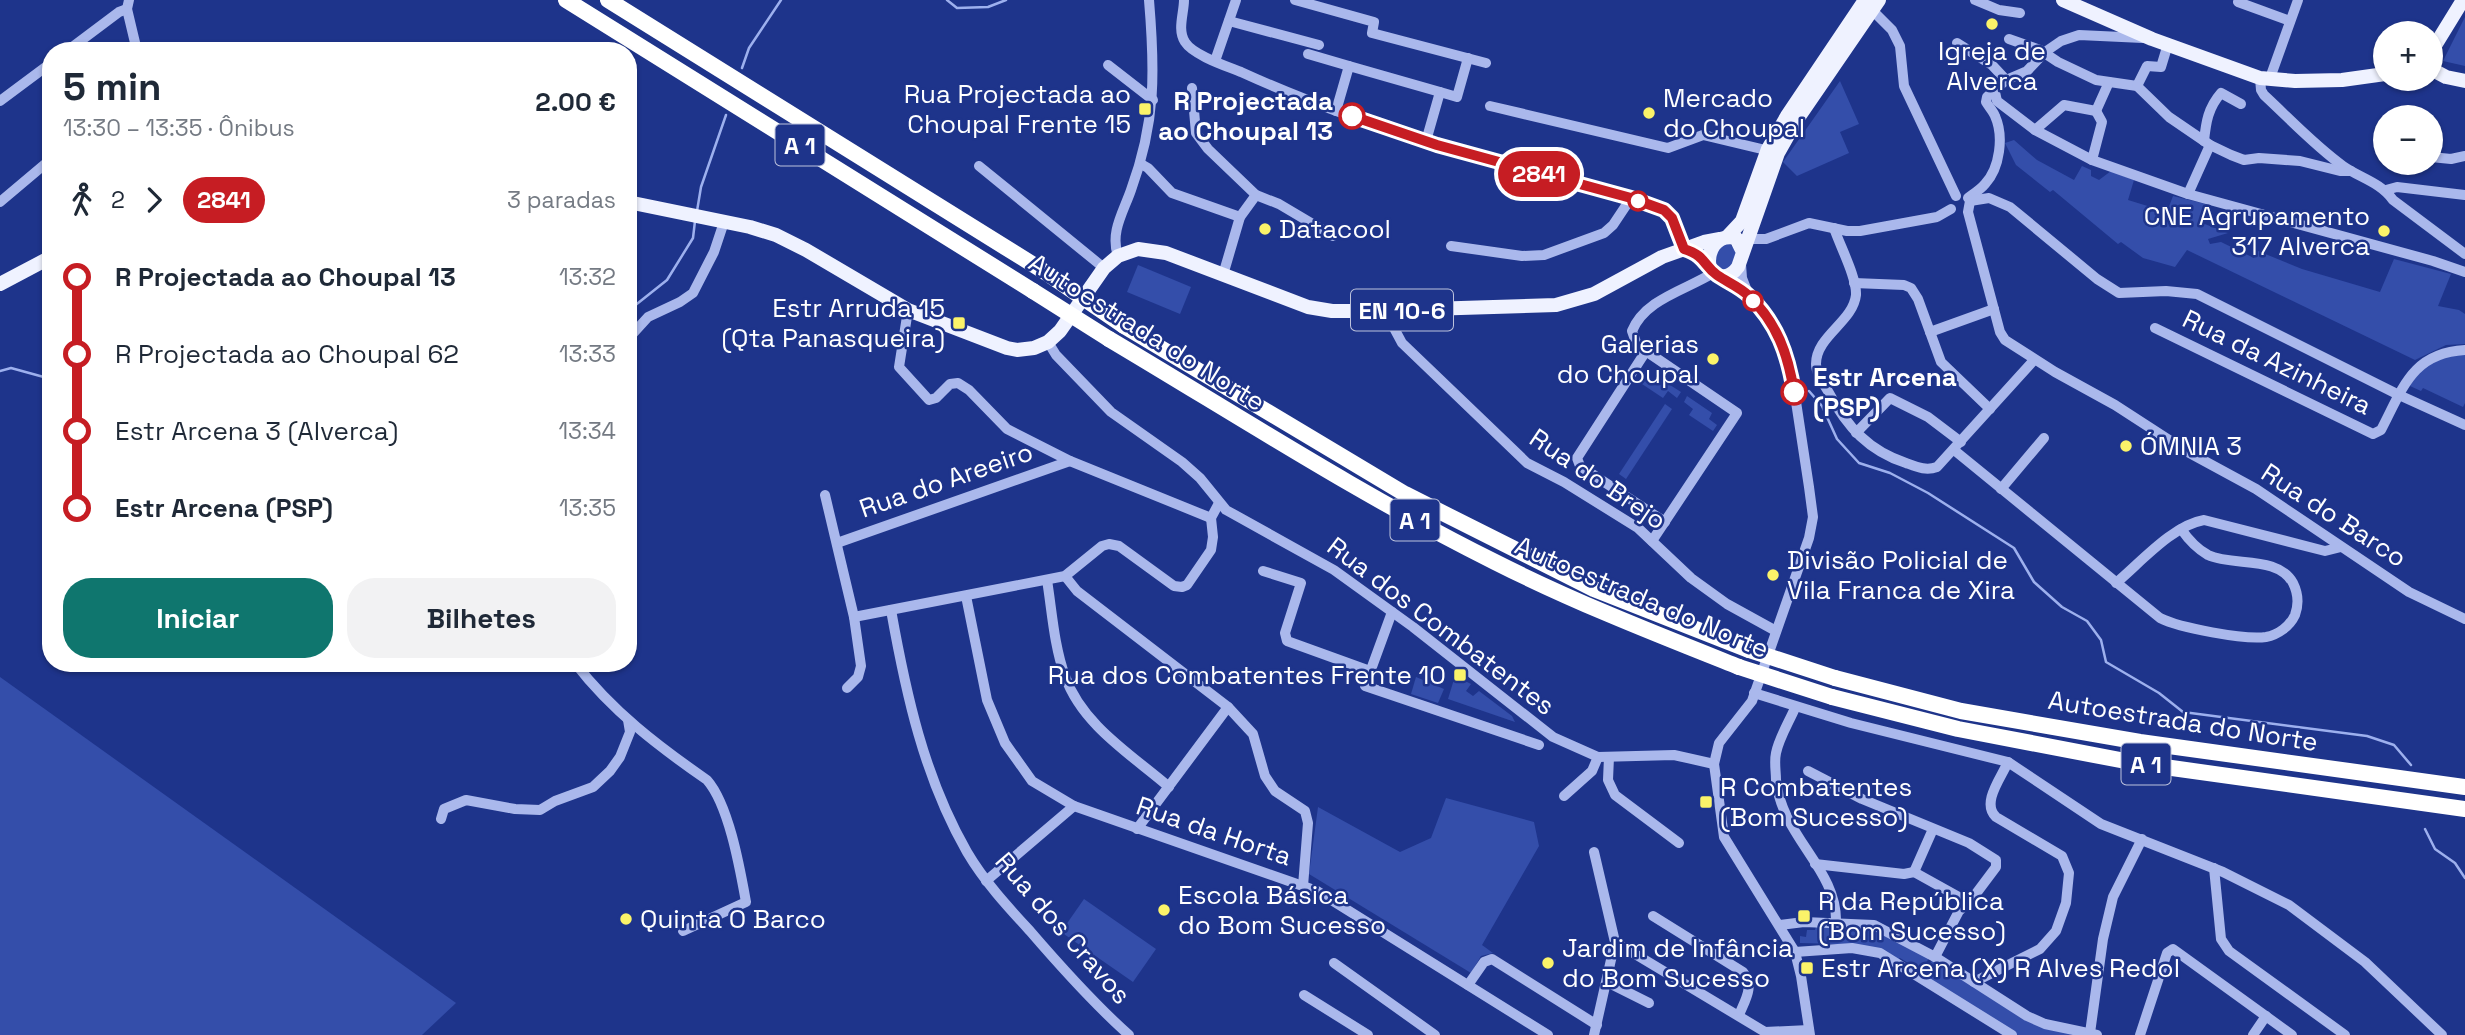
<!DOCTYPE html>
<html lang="pt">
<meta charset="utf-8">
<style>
body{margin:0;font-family:"Space Grotesk",sans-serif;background:#f2f2f3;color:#1f2937;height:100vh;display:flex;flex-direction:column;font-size:26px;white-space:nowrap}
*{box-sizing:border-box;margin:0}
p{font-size:23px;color:#747a83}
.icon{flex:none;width:38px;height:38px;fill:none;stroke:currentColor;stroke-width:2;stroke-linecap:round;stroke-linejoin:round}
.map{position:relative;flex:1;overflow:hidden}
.panel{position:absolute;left:42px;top:42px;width:595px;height:630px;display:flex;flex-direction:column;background:#fff;border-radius:28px;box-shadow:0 2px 5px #0004}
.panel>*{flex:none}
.badge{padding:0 14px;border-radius:23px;font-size:24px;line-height:46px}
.controls{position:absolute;left:2373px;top:21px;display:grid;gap:14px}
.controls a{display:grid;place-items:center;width:70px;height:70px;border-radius:50%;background:#fff;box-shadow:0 2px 5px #0004;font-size:35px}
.map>.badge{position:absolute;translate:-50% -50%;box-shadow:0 0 0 4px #fff}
.legs{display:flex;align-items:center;gap:10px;height:77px;padding:0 21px;font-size:23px}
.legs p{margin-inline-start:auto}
.overview{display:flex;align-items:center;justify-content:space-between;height:119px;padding:0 21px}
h1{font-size:38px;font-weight:700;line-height:52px}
.primary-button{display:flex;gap:14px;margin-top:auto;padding:14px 21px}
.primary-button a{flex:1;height:80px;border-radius:28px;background:#0f766e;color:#fff;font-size:28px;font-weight:700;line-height:80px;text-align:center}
.primary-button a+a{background:#f2f2f3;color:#1f2937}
ul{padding:0 21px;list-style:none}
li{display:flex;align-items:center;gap:24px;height:77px;font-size:26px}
li i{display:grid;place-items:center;width:10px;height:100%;margin:0 9px;background:currentColor}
li i::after{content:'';width:18px;height:18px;margin:-9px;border:5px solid;border-radius:50%;background:#fff}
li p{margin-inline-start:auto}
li:first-child i{background:linear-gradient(#0000 50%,currentColor 0)}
li:last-child i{background:linear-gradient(currentColor 50%,#0000 0)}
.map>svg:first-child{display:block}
.green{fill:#344eaa}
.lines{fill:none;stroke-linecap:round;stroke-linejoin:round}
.stream{stroke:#9db0ee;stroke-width:2.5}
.minor{stroke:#aab8ec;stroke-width:10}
.major{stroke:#eff2ff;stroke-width:14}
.highway{stroke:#fff;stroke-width:16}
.highway-bridge{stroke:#fff;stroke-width:16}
.line-1-casing{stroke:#fff;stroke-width:16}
.line-1{stroke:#c61d23;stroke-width:10}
.poi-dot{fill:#fbf369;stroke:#1e348b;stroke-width:2.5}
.stop-1-dot{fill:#fff;stroke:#c61d23;stroke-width:3.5}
.labels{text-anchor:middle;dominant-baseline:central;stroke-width:5;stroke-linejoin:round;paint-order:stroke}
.shield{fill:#1e348b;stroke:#bcc2dc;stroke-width:2}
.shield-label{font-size:24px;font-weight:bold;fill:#fff}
.poi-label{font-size:26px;fill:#fff;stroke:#1e348b;text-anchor:start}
.stop-label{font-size:26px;font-weight:bold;fill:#fff;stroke:#1e348b;text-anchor:end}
.street-label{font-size:26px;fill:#fff;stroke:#1e348b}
</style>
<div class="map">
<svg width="2465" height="1035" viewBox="0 0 2465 1035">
<rect width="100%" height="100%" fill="#1e348b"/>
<g class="green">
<path d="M2465 17V66L2443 61Z"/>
<path d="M1840 81 1859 124 1840 132 1849 153 1797 176 1783 162Z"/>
<path d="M2014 140 2037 160 2074 180 2082 166 2091 170V176L2099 180 2111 171 2134 180 2128 200 2167 212 2173 196 2206 204 2202 223 2228 233 2208 239 2210 244 2221 242 2254 258 2258 251 2302 269 2380 292 2394 259 2451 274 2438 306 2459 310 2465 314V344L2446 345 2415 360 2187 250 2175 267 2143 258 2121 242 2118 244 2053 190 2050 192 2016 165 2005 143Z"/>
<path d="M1729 243 1737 252 1730 269 1718 270 1713 260 1719 246Z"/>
<path d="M1138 265 1191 287 1180 314 1127 292Z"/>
<path d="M2465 355V403L2463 407 2423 388 2421 391 2410 386C2421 366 2442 353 2465 355Z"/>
<path d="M1644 375 1652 381 1656 376 1681 392 1677 398 1668 391 1663 398 1639 382Z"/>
<path d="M1687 396 1712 413 1709 419 1717 425 1713 431 1689 415 1693 409 1684 402Z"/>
<path d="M1665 404 1672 409 1626 479 1619 474Z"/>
<path d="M1455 676 1471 684 1466 691 1473 696 1479 691 1512 716 1515 722 1448 699Z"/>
<path d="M0 677 456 1003 422 1035H0Z"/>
<path d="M1416 677 1444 689 1438 703 1411 694Z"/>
<path d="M1446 798 1534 822 1539 846 1482 945 1493 953 1481 956 1471 973 1309 874 1318 807 1400 852 1431 838Z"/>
<path d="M1084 899 1156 949 1133 982 1061 932Z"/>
<path d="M1816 926 1875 930 1929 958 1921 971 1900 958 1897 960 1839 947 1838 944 1800 943V936L1806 937 1807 930H1815Z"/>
<path d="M1932 960 2027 1020 2080 1035H2017L1924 975Z"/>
</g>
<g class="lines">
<g class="stream">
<path d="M947 0 957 8 988 7 1006 0"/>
<path d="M742 68 749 48 781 0"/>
<path d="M697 211 701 187 726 115"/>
<path d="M628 311 667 280 693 238 695 221"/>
<path d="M0 371 11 368 51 379"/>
<path d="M1809 391 1822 406 1837 439 1859 463 1890 473 1928 493 2014 548 2034 582 2062 607 2087 621 2101 640 2106 662 2159 693 2183 712 2367 736 2394 745 2411 765"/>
<path d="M2425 829 2435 849 2455 863 2465 878"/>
</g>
<g class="minor">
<path d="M129 0 127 9 137 51"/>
<path d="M1184 0C1184 13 1177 30 1185 42 1193 55 1226 66 1241 72 1366 129 1499 164 1631 198 1672 213 1669 208 1684 249"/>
<path d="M1295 0 1374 22 1372 33 1486 63"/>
<path d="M1975 0 1999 10 2020 13"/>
<path d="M2238 2 2290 21"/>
<path d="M1868 6 1892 30 1900 46 1904 86 1956 196"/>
<path d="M1229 21 1319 45"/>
<path d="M2009 39 2040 50 2058 62 2096 80 2137 86 2169 117 2210 145 2231 155 2244 160 2259 158 2300 161 2340 171H2351"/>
<path d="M1957 43 1992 65 2006 80"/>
<path d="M67 51 119 12 127 9"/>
<path d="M190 51 192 49"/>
<path d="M1308 54 1349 66"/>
<path d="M1215 61 1236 0"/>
<path d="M1108 65 1153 100"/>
<path d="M2260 78 2261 90 2264 95C2290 119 2314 145 2343 166 2360 178 2380 182 2393 200L2465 254"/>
<path d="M2270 78 2298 0"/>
<path d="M2137 86 2147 66 2161 67 2168 44"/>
<path d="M1192 88 1196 133 1208 149 1256 195 1279 204 1333 236"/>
<path d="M1440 92 1457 97 1468 58"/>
<path d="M1995 92 1997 101 2035 130 2092 160 2188 194 2433 261 2465 272"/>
<path d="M0 101 51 63"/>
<path d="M1490 106 1668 148 1703 135 1774 152"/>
<path d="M1336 111 1349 66 1440 92 1426 141"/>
<path d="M2096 111 2109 82"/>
<path d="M2035 130 2064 105 2096 111"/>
<path d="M2204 141C2206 122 2208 108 2221 93L2241 104"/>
<path d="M2431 157 2451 159 2465 156"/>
<path d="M2092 160 2102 122 2096 111"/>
<path d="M1141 164 1148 168 1172 193 1240 217"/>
<path d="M979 166 1104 268"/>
<path d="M2386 190 2397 187 2465 195"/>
<path d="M2188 194 2210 145"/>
<path d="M1968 198C1973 194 1980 190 1985 184 2000 168 2004 136 1995 116 1993 111 1989 107 1986 102L1987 97 2006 80 2027 71 2045 52 2061 41 2079 35 2143 38"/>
<path d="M1970 201 1968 212 2000 332 2005 340 2055 372 2115 405 2186 451 2256 489 2409 592 2465 619"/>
<path d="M1970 201 1989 198 2010 207 2097 279 2119 293 2166 291 2197 294 2399 395 2465 425"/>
<path d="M0 202 51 159"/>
<path d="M1834 228C1840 246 1857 278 1856 295 1853 322 1816 336 1816 364 1816 374 1824 384 1829 393 1847 427 1869 451 1906 463 1917 467 1926 471 1937 467L2034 360"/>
<path d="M1741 239H1766L1809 223 1847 231H1860L1937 217 1951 209"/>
<path d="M1451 246 1522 256 1544 255 1604 233 1613 225 1631 198"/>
<path d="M1118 256C1110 232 1123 213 1131 190 1156 122 1155 71 1149 0"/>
<path d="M1741 264 1742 278 1749 296"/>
<path d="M1223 275 1240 217 1256 195"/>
<path d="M1719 276 1749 296 1784 346 1791 369 1809 487 1813 517 1809 538 1752 701 1719 743 1714 764 1724 837 1795 952 1801 976 1810 1035"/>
<path d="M1854 283 1904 285 1911 288 1918 299 1941 362 1990 409"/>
<path d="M908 310 899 367 929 400 936 398 950 384 958 383 969 390 1007 429 1070 461 1211 518"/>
<path d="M1393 310 1395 330 1402 343 1527 463 1564 482 1638 528 1691 578 1727 604 1776 631"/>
<path d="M2155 328 2373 434 2381 430C2403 388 2412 353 2465 350"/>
<path d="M1930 332 1994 309"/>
<path d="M628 339 648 317 680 302 693 293 714 252 724 222"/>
<path d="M1048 342 1056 355 1111 412 1182 462 1200 478 1226 510 1334 570 1413 627 1553 737 1598 757 1674 755 1714 764"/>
<path d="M1646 351 1577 458 1580 466 1665 522"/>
<path d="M1856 433 1890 398 1928 417 1961 442"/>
<path d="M1954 450 2160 618C2180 628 2244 640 2266 637 2278 635 2290 626 2295 615 2299 604 2298 593 2293 583 2277 555 2234 567 2208 555 2197 549 2188 539 2181 529"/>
<path d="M2001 489 2044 438"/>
<path d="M825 495 854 617 861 666 858 677 847 688"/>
<path d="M1652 541 1737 413 1637 345 1632 331C1645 299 1686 290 1713 273"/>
<path d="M837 543 1070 461"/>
<path d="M1263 571 1301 583 1285 633 1287 641 1370 671"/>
<path d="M1065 576 1077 591 1228 707 1253 734 1265 776 1275 791 1305 811 1308 823 1303 886"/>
<path d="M1047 580C1052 611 1054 646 1065 676 1082 725 1132 755 1169 787"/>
<path d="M2116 583C2140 563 2173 525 2204 520L2325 551 2341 547"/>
<path d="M966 596 987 700 1005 743 1032 781 1074 806 1317 891 1548 1035"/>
<path d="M891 610C906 694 924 777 967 852 984 881 1007 906 1030 931 1061 967 1093 1003 1129 1035"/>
<path d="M1392 612 1365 686 1539 745"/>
<path d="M854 617 1065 576 1102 546 1109 544 1119 546 1174 586 1182 587 1187 585 1211 550 1213 537 1211 518 1219 503"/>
<path d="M575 663C612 711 658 746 707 780 729 805 740 869 746 902L683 931"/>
<path d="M1754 693 1851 723 2008 762 2101 824 2223 872 2289 905 2365 962 2442 1035"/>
<path d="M1795 708C1789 722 1779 738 1776 753 1774 762 1776 771 1776 780 1782 838 1838 869 1836 923"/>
<path d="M1609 757 1608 780 1615 795 1679 843"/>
<path d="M1808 771 1862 799 1969 843 1996 860V867L1972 899 1959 911 1935 957"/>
<path d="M1564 796 1592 771 1598 757"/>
<path d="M441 819 444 809 466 800 515 809 540 810 555 801 593 787 610 771 620 757 630 732 628 720"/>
<path d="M1137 829 1228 707"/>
<path d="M1594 852 1615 942 1594 1035"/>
<path d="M1815 864 1904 874 1914 872 1968 902"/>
<path d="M2214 868 2221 939 2229 951 2345 1035"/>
<path d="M1914 872 1933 829"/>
<path d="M986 881 1074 806"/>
<path d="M1653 916 1743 972C1755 986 1745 1000 1739 1015"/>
<path d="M1780 925 1804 922 1874 925 1935 957 2027 1016 2045 1024 2097 1035"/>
<path d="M1615 942 1765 1032 1809 1030"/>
<path d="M1795 952 1852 948 1880 953 2012 1035"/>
<path d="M1334 963 1435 1035"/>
<path d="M1607 982 1649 1003"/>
<path d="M1974 982 2040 949 2056 931 2066 903 2069 873 2062 856 1996 817C1981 803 2001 778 2008 762"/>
<path d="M1468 985 1484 962 1492 959 1597 1025"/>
<path d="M1304 995 1368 1035"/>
<path d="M2090 1033 2103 939 2113 897 2142 839"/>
<path d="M2140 1035 2167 953 2173 949 2292 1035"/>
<path d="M2253 1035 2266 1016"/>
</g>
<g class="major">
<path d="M2063 0 2152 39 2260 78 2295 81 2342 80 2385 74"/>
<path d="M2431 52 2463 0"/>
<path d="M2431 69 2446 77 2465 81"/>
<path d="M628 202 750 227 776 235 806 250 908 310 1007 348 1017 350 1034 348 1048 342 1060 331 1104 268 1118 256 1138 249 1166 253 1308 307 1332 311H1363L1556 305 1594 294 1662 257 1704 242 1720 239"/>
<path d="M1727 237 1742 221 1768 149 1787 116 1865 0"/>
<path d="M1743 252 1736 238C1716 233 1706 252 1710 269 1719 280 1730 278 1738 267L1778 153 1796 121 1879 0"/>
<path d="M0 284 51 257"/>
</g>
<g class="highway">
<path d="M566 0 1033 291"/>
<path d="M608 0 1045 272"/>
<path d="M1124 326 1405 494 1594 589 1749 650"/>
<path d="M1109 339C1237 415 1362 496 1495 562 1574 602 1656 634 1739 667"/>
<path d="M1835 678 1961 711 2140 742 2465 787"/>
<path d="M1832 697 1958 729 2136 763 2465 809"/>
</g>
<g class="highway-bridge">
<path d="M1045 272 1124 326"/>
<path d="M1033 291 1109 339"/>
<path d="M1749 650 1835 678"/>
<path d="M1739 667 1832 697"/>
</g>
</g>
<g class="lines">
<defs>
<path id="line-1" d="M1352 116 1437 145 1631 198 1664 210 1672 218 1684 249C1706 256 1703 265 1717 275 1727 282 1740 287 1749 296 1777 323 1788 354 1794 392"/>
</defs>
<use href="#line-1" class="line-1-casing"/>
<use href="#line-1" class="line-1"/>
</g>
<g class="poi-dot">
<circle cx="1992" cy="24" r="7"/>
<rect x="1138" y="102" width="14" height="14" rx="3.5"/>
<circle cx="1649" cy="113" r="7"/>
<circle cx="1265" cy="229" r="7"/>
<circle cx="2384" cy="231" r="7"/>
<rect x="952" y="316" width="14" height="14" rx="3.5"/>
<circle cx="1713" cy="359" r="7"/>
<circle cx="2126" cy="446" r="7"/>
<circle cx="1773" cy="575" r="7"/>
<rect x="1453" y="668" width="14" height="14" rx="3.5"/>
<rect x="1699" y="795" width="14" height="14" rx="3.5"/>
<circle cx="1164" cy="910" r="7"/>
<rect x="1797" y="909" width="14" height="14" rx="3.5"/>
<circle cx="626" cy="919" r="7"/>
<circle cx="1548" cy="963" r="7"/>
<rect x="1800" y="961" width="14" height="14" rx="3.5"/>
</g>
<g class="stop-1-dot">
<circle cx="1352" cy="116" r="12"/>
<circle cx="1638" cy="201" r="9"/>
<circle cx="1753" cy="301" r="9"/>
<circle cx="1794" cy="392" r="12"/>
</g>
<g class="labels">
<g class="shield">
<rect x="775.5" y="124.5" width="49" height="41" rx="5"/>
<rect x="1351" y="289.5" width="102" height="41" rx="5"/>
<rect x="1390.5" y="499.5" width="49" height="41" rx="5"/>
<rect x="2121.5" y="743.5" width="49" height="41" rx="5"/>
</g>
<g class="shield-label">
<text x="800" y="145">A 1</text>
<text x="1402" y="310">EN 10-6</text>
<text x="1415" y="520">A 1</text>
<text x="2146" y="764">A 1</text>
</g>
<g class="poi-label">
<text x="1992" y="51" text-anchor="middle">Igreja de<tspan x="1992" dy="30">Alverca</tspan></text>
<text x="1131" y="94" text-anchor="end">Rua Projectada ao<tspan x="1131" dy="30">Choupal Frente 15</tspan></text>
<text x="1663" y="98">Mercado<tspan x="1663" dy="30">do Choupal</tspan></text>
<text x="2370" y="216" text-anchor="end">CNE Agrupamento<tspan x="2370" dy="30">317 Alverca</tspan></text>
<text x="1279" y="229">Datacool</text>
<text x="945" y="308" text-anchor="end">Estr Arruda 15<tspan x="945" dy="30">(Qta Panasqueira)</tspan></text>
<text x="1699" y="344" text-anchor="end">Galerias<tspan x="1699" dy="30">do Choupal</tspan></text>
<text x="2140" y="446">ÓMNIA 3</text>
<text x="1787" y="560">Divisão Policial de<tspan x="1787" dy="30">Vila Franca de Xira</tspan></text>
<text x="1446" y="675" text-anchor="end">Rua dos Combatentes Frente 10</text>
<text x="1720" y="787">R Combatentes<tspan x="1720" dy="30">(Bom Sucesso)</tspan></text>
<text x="1178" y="895">Escola Básica<tspan x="1178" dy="30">do Bom Sucesso</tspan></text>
<text x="1818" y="901">R da República<tspan x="1818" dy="30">(Bom Sucesso)</tspan></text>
<text x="640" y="919">Quinta O Barco</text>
<text x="1562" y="948">Jardim de Infância<tspan x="1562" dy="30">do Bom Sucesso</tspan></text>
<text x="1821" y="968">Estr Arcena (X) R Alves Redol</text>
</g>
<g class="stop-label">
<text x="1333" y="101">R Projectada<tspan x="1333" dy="30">ao Choupal 13</tspan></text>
<text x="1813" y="377" text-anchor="start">Estr Arcena<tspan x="1813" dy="30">(PSP)</tspan></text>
</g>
<g class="street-label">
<text transform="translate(1147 332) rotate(32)">Autoestrada do Norte</text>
<text transform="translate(2277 362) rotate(26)">Rua da Azinheira</text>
<text transform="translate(1598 479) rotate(34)">Rua do Brejo</text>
<text transform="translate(946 480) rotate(-19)">Rua do Areeiro</text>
<text transform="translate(2334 515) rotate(33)">Rua do Barco</text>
<text transform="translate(1642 597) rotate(23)">Autoestrada do Norte</text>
<text transform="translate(1441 626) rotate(37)">Rua dos Combatentes</text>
<text transform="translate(2183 721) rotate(9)">Autoestrada do Norte</text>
<text transform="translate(1214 831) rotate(19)">Rua da Horta</text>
<text transform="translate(1063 928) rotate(49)">Rua dos Cravos</text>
</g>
</g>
</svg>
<div class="controls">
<a>+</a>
<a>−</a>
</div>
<b class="badge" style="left:1539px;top:174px;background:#c61d23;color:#fff">2841</b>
<section class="panel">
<div class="overview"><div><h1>5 min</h1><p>13:30 – 13:35 · Ônibus</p></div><b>2.00 €</b></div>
<div class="legs"><svg class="icon" aria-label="walk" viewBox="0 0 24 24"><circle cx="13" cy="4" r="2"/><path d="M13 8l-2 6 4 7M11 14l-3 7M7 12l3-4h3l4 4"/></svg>2<svg class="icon" aria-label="forward" viewBox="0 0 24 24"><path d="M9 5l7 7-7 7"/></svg><b class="badge" style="background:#c61d23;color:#fff">2841</b><p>3 paradas</p></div>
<ul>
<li><i style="color:#c61d23"></i><b>R Projectada ao Choupal 13</b><p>13:32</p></li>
<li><i style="color:#c61d23"></i><span>R Projectada ao Choupal 62</span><p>13:33</p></li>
<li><i style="color:#c61d23"></i><span>Estr Arcena 3 (Alverca)</span><p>13:34</p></li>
<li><i style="color:#c61d23"></i><b>Estr Arcena (PSP)</b><p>13:35</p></li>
</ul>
<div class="primary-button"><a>Iniciar</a><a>Bilhetes</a></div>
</section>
</div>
